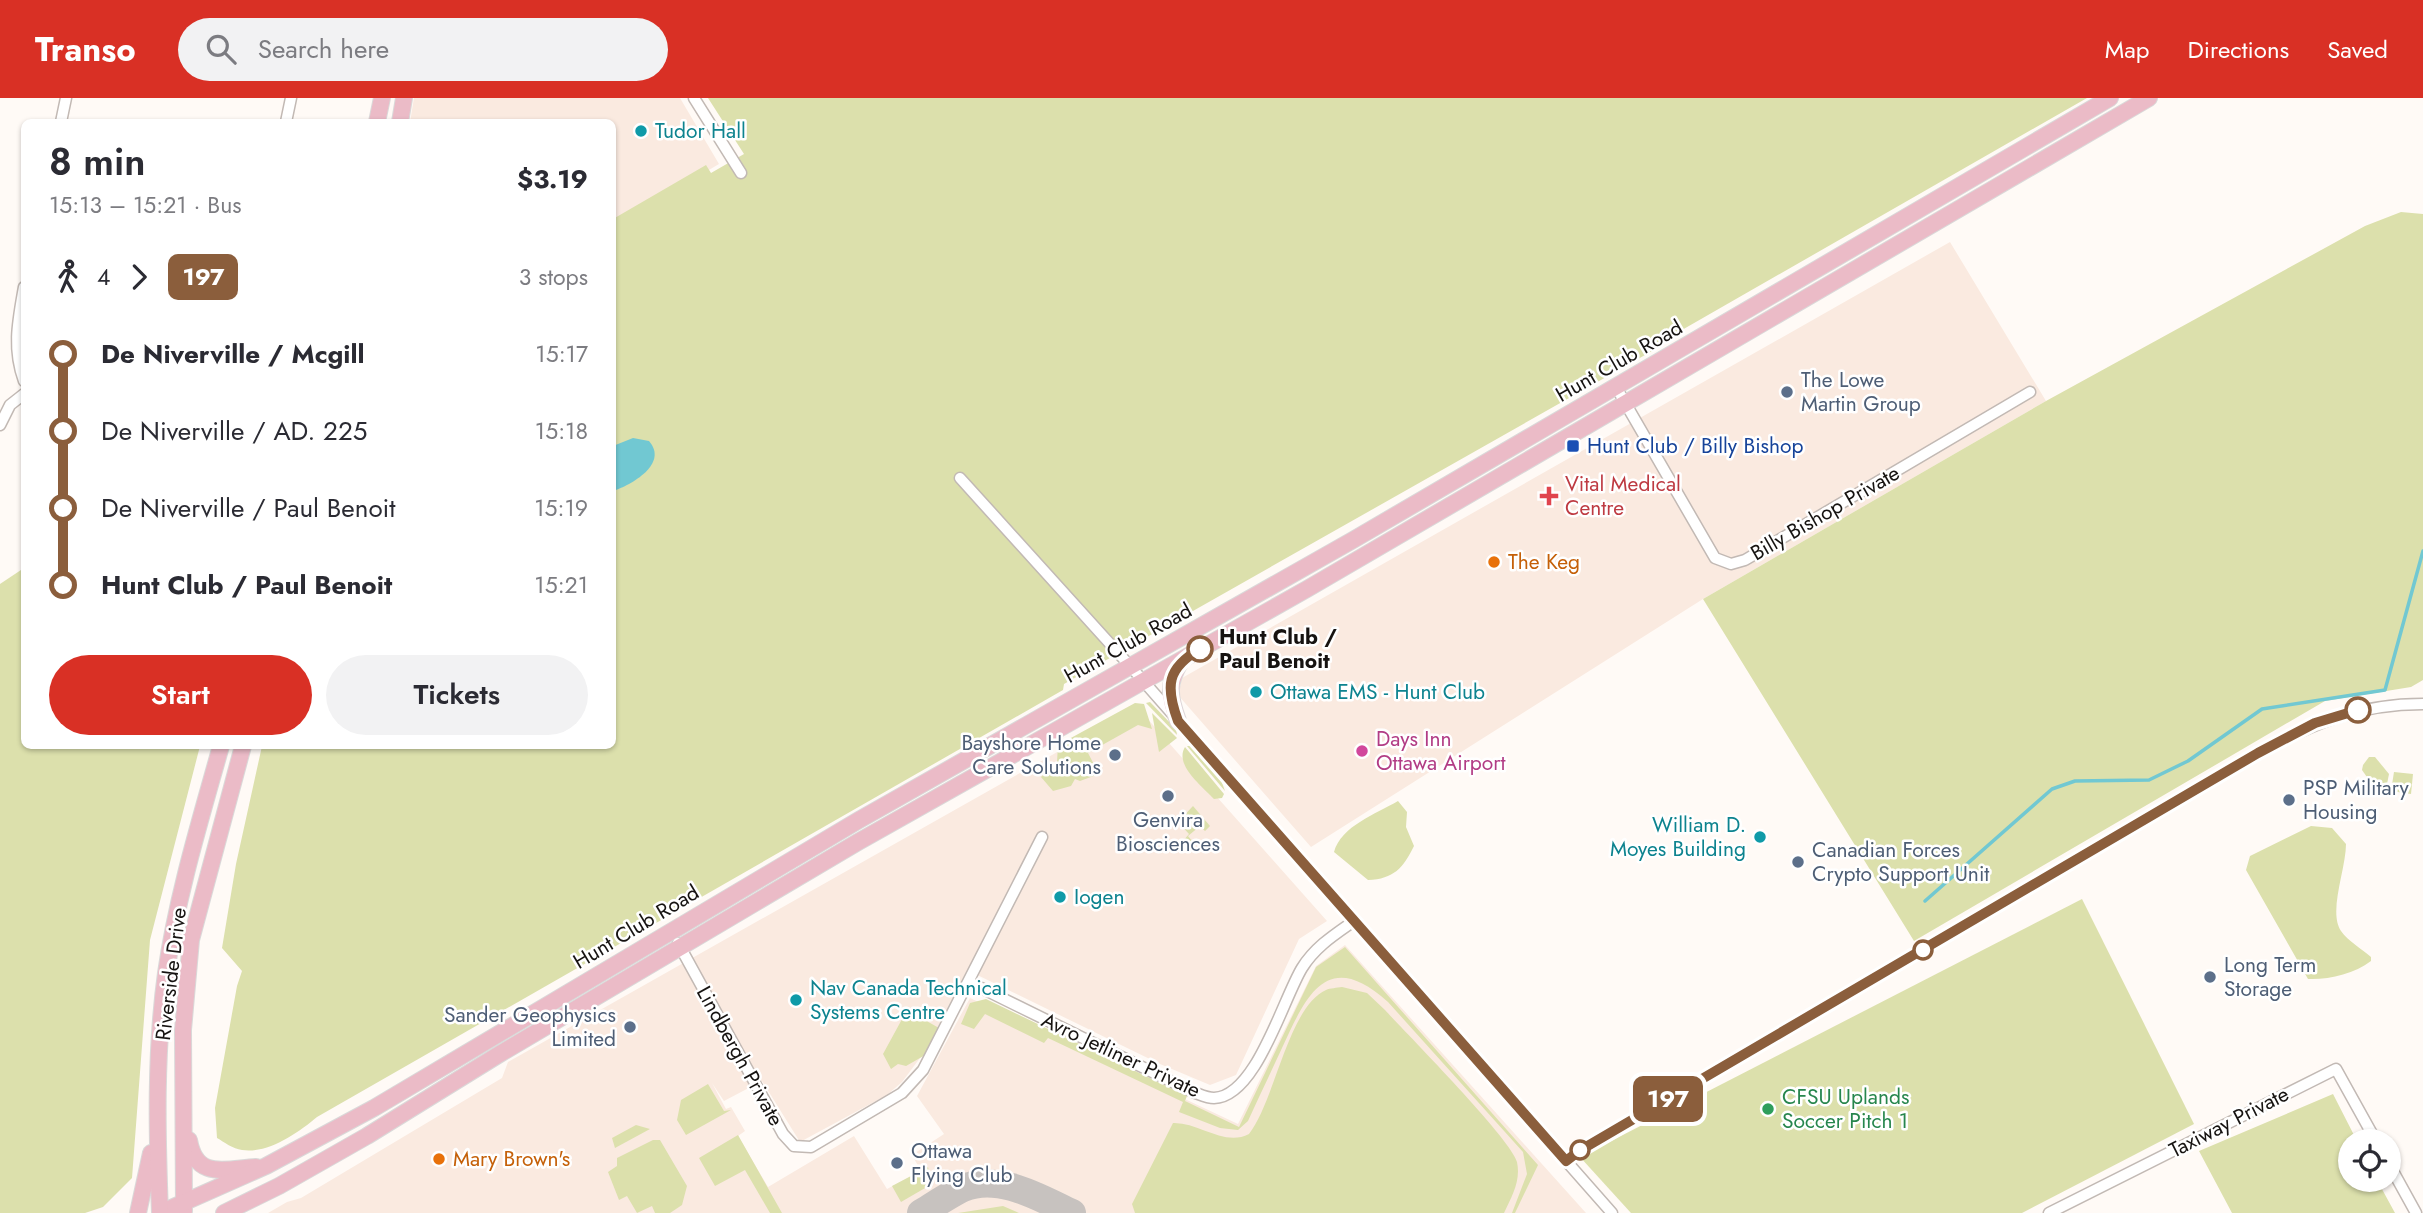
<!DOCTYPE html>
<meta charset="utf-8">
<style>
body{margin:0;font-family:Jost,sans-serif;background:#f2f2f3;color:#2b2b33;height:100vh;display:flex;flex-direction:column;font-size:26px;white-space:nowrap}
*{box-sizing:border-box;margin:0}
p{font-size:23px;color:#7c7c81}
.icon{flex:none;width:38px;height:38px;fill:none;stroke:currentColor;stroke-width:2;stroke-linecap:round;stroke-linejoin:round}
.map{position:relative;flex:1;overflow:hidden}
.drawer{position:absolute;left:21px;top:21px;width:595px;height:630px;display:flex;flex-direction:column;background:#fff;border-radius:10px;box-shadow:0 2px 5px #0004}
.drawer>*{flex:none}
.badge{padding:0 14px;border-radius:10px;font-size:24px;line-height:46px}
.tools{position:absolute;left:2338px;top:1031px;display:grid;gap:14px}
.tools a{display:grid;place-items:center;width:63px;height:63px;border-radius:50%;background:#fff;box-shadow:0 2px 5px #0004;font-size:35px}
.map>.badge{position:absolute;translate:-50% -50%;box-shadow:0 0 0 4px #fff}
.legs{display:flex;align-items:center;gap:10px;height:77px;padding:0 28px;font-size:23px}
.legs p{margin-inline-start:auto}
.headline{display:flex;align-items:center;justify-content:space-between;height:119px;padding:0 28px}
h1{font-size:38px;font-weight:600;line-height:52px}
.primary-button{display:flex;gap:14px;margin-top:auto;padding:14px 28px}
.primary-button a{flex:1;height:80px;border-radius:42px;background:#d93025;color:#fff;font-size:28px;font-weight:600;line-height:80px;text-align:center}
.primary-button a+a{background:#f2f2f3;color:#2b2b33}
ul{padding:0 28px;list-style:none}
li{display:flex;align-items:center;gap:24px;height:77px;font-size:26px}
li i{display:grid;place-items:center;width:10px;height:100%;margin:0 9px;background:currentColor}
li i::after{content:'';width:18px;height:18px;margin:-9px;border:5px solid;border-radius:50%;background:#fff}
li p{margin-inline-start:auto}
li:first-child i{background:linear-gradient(#0000 50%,currentColor 0)}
li:last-child i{background:linear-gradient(currentColor 50%,#0000 0)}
header{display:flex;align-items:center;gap:42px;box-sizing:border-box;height:98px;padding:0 35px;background:#d93025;color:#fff}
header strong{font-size:33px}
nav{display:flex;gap:38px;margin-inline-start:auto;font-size:24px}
.search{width:490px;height:63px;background:#f2f2f3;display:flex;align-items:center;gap:18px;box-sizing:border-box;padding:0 24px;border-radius:38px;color:#7c7c81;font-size:26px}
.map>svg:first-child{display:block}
.built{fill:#faeae0}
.green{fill:#dce0ac}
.water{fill:#71c8d2}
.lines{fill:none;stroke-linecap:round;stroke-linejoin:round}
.stream{stroke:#71c8d2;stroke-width:3.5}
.taxiway{stroke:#c7c2bf;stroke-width:28}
.minor-casing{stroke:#c2b9b4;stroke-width:13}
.primary-casing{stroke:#dad9d9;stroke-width:18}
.minor{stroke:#fff;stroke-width:10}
.primary{stroke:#ebbbc7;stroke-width:16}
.line-1-casing{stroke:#fff;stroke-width:16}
.line-1{stroke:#8b5e3c;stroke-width:10}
.culture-dot{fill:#0f9aa8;stroke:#fff;stroke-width:2.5}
.service-dot{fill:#5c6f8a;stroke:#fff;stroke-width:2.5}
.transit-dot{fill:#1a4fb4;stroke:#fff;stroke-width:2.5}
.health-dot{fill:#e0444e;stroke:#fff;stroke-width:2.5}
.food-dot{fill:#e8710a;stroke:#fff;stroke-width:2.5}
.stop-1-dot{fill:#fff;stroke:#8b5e3c;stroke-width:3.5}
.hotel-dot{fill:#d1479c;stroke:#fff;stroke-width:2.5}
.leisure-dot{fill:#2e9e5b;stroke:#fff;stroke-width:2.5}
.labels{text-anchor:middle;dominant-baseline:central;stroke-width:5;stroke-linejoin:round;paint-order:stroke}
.culture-label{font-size:21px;fill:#0d838f;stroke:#fff;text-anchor:start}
.street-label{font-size:21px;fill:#161311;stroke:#fff}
.service-label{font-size:21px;fill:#4e5e75;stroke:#fff;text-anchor:start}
.transit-label{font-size:21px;fill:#164399;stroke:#fff;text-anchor:start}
.health-label{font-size:21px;fill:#be3a42;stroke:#fff;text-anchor:start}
.food-label{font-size:21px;fill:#c56008;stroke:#fff;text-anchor:start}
.stop-label{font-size:21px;font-weight:bold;fill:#161311;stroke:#fff;text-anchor:start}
.hotel-label{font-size:21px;fill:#b23c85;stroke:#fff;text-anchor:start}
.leisure-label{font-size:21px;fill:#27864d;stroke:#fff;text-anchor:start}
</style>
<header>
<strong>Transo</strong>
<div class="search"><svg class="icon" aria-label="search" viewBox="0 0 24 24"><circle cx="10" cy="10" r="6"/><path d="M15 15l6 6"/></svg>Search here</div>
<nav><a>Map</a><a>Directions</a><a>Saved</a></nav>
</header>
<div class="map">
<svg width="2423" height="1115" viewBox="0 0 2423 1115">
<rect width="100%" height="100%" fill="#fffaf6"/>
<g class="built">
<path d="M414 0H680L719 66 613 129 612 24H410Z"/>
<path d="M1950 144 2046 303 1703 501 1311 749 1178 597 1182 580Z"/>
<path d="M1137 609 1327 823 1299 841 1236 977 1210 987 1160 966 967 872 926 952 902 984 887 997 800 1044 762 983 724 1003 712 985 726 1011 731 1009 745 1033 738 1038 768 1089 854 1038 887 1091 921 1073 912 1057 944 1036 917 998 970 900 1238 1026 1316 868 1345 847 1586 1115H268L287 1104 301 1100 502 980 508 964Z"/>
</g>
<g class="green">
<path d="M708 0H2087L1661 244V248L1064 586 1063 592 317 1019C298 1035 268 1056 242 1052 233 1051 224 1044 217 1040L215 1010 237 888 242 873 222 850 236 766 262 648H612L613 121 706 67 711 75 744 56Z"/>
<path d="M2401 114 2423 116V582L2411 589 2325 603 1914 843 1703 501 2046 303 2365 128Z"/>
<path d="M24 470V648H200L150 842 132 1080 103 1109 85 1115H0V486Z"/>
<path d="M1150 604 1176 631 1177 637 1146 605Z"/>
<path d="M1135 605 1144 606 1152 631 1138 627 1088 655 1099 676 1080 683 1075 681 1071 688 1053 693 1041 679 1057 664 1058 647Z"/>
<path d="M1152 615 1177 640 1159 654Z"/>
<path d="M1187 648H1191L1221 682 1225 693Z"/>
<path d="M1185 649 1224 696 1222 700 1214 701C1202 688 1174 667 1185 649Z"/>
<path d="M2369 659H2375L2389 676 2386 691 2376 692 2362 672 2363 667Z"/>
<path d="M2394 674 2413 676 2411 696 2391 693Z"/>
<path d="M1398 703 1407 714 1406 729 1414 748C1403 770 1394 781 1368 782L1334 754C1341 728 1376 716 1398 703Z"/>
<path d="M1193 708 1210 728 1205 733 1200 728 1188 738 1193 744 1188 747 1183 743 1189 736 1178 724Z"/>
<path d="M2311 728 2332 730 2346 746C2346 771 2328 814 2341 833 2348 843 2362 851 2371 859V863C2354 876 2328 882 2308 881L2246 772 2250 758Z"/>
<path d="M2082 801 2194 1026 2022 1115H1631L1580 1059Z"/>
<path d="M1345 849 1538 1067 1515 1115H1512L1527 1076 1523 1054 1388 904C1327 849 1306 898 1282 950 1271 974 1259 999 1248 1023L1238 1032 1220 1030 1179 1014 1183 1004 1048 940 1044 945 985 916 974 931 961 926 970 905 986 901 1187 998 1185 1003 1239 1029 1316 869Z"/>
<path d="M1342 889 1367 895 1385 912C1407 936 1512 1042 1517 1064 1521 1083 1512 1098 1504 1115H1135L1132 1106 1173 1025C1199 1024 1224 1049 1249 1036 1275 1003 1288 909 1326 892 1330 890 1337 890 1342 889Z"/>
<path d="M907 912 939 930 927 956 906 968 898 966 891 971 883 956Z"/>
<path d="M708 986 724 1013 731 1012 686 1037 677 1022 681 1002Z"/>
<path d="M2333 996 2357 1043H2350V1082H2377L2395 1115H2232L2199 1053Z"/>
<path d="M636 1027 650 1031 615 1050 612 1040Z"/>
<path d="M738 1037 782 1115H770L745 1072 715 1088 699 1060Z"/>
<path d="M653 1042H660L687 1088 682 1107 670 1115H655L652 1108 637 1115 627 1098 619 1102 608 1074 617 1068V1060Z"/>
<path d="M928 1069 932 1086 901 1104 892 1088Z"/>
<path d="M1003 1108 1019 1115H958Z"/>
</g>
<path class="water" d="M633 340 649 343C669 366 631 387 613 393V348Z"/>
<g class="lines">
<path class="stream" d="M1925 803 2052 691 2075 683 2149 682 2188 663 2262 611 2385 592 2423 453"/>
<path class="taxiway" d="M921 1115C934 1107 949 1097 963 1090 999 1075 1040 1100 1072 1115"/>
<defs>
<g id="minor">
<path d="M694 0 741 75"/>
<path d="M61 24 66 0"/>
<path d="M286 24 291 0"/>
<path d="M24 189C18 223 12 250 24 283"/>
<path d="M1616 289 1715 460 1731 466 1745 462 2030 294"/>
<path d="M0 327 10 307 24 296"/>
<path d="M960 380 1131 569 1612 1115"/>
<path d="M678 845 783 1036 794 1048 811 1049 902 995 923 972 1042 739"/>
<path d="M969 884 1193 994C1199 996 1207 1000 1214 1000 1256 999 1283 901 1302 870 1315 849 1334 837 1354 823"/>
<path d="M1566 1064 1579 1053 2258 655C2314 625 2358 606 2423 606"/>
<path d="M2389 1066 2416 1115"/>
<path d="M2049 1115 2336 971 2376 1043"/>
</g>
<g id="primary">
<path d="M377 24 382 0"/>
<path d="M400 24 404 0"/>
<path d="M1178 623C1169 598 1167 586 1181 563"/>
<path d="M189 1042C196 1082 224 1071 256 1069"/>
<path d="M184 1113 183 932 191 842 243 648"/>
<path d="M138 1115 151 1055"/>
<path d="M160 1115 266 1068 374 1010 859 722 1353 442 2110 0"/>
<path d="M160 1115C157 1036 155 954 166 875 177 798 200 723 221 648"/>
<path d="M224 1115 279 1088 367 1038 498 957 858 744 1307 491 2149 0"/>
</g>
</defs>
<use href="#minor" class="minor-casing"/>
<use href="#primary" class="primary-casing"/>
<use href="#minor" class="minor"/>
<use href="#primary" class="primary"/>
</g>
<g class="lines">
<defs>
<path id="line-1" d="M1200 551C1167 570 1165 588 1178 623L1566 1063 1579 1053 2258 655 2315 625 2358 612"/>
</defs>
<use href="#line-1" class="line-1-casing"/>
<use href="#line-1" class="line-1"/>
</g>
<g class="culture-dot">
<circle cx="641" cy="33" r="7"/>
<circle cx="1256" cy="594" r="7"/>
<circle cx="1760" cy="739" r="7"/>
<circle cx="1060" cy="799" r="7"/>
<circle cx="796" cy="902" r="7"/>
</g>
<g class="service-dot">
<circle cx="1787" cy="294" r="7"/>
<circle cx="1115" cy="657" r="7"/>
<circle cx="1168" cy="698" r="7"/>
<circle cx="2289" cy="702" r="7"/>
<circle cx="1798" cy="764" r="7"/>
<circle cx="2210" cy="879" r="7"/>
<circle cx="630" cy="929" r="7"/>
<circle cx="897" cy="1065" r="7"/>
</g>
<rect class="transit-dot" x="1566" y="341" width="14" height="14" rx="3.5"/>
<path class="health-dot" d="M1545.5 387.5h7v7h7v7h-7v7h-7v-7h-7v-7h7z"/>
<g class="food-dot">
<circle cx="1494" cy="464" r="7"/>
<circle cx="439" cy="1061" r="7"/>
</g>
<g class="stop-1-dot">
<circle cx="1200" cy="551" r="12"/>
<circle cx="2358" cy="612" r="12"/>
<circle cx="1923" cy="852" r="9"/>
<circle cx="1580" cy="1052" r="9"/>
</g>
<circle class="hotel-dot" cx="1362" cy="653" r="7"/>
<circle class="leisure-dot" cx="1768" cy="1011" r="7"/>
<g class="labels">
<g class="culture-label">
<text x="655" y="33">Tudor Hall</text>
<text x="1270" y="594">Ottawa EMS - Hunt Club</text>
<text x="1746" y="727" text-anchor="end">William D.<tspan x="1746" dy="24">Moyes Building</tspan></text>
<text x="1074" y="799">Iogen</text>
<text x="810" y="890">Nav Canada Technical<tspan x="810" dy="24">Systems Centre</tspan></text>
</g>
<g class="street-label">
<text transform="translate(1619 263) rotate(-30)">Hunt Club Road</text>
<text transform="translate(1825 415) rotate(-30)">Billy Bishop Private</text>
<text transform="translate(1128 545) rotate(-29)">Hunt Club Road</text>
<text transform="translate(636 829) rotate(-31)">Hunt Club Road</text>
<text transform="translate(171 876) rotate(-83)">Riverside Drive</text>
<text transform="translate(1121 957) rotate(25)">Avro Jetliner Private</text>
<text transform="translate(740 958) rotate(61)">Lindbergh Private</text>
<text transform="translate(2229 1024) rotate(-27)">Taxiway Private</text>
</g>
<g class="service-label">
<text x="1801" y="282">The Lowe<tspan x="1801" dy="24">Martin Group</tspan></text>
<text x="1101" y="645" text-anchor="end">Bayshore Home<tspan x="1101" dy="24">Care Solutions</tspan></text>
<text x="2303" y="690">PSP Military<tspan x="2303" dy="24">Housing</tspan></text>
<text x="1168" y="722" text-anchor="middle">Genvira<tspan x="1168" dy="24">Biosciences</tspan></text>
<text x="1812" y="752">Canadian Forces<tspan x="1812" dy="24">Crypto Support Unit</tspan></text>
<text x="2224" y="867">Long Term<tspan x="2224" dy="24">Storage</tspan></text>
<text x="616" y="917" text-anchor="end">Sander Geophysics<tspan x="616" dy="24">Limited</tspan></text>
<text x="911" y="1053">Ottawa<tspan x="911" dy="24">Flying Club</tspan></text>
</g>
<g class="transit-label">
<text x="1587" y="348">Hunt Club / Billy Bishop</text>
</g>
<g class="health-label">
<text x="1565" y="386">Vital Medical<tspan x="1565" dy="24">Centre</tspan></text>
</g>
<g class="food-label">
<text x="1508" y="464">The Keg</text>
<text x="453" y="1061">Mary Brown's</text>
</g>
<g class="stop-label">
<text x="1219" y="539">Hunt Club /<tspan x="1219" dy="24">Paul Benoit</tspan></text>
</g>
<g class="hotel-label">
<text x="1376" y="641">Days Inn<tspan x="1376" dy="24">Ottawa Airport</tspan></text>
</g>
<g class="leisure-label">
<text x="1782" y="999">CFSU Uplands<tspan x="1782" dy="24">Soccer Pitch 1</tspan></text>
</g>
</g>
</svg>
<div class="tools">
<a><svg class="icon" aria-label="locate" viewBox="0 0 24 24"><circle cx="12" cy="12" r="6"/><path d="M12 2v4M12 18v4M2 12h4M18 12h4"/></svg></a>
</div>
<b class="badge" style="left:1668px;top:1001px;background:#8b5e3c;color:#fff">197</b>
<section class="drawer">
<div class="headline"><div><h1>8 min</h1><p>15:13 – 15:21 · Bus</p></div><b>$3.19</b></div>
<div class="legs"><svg class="icon" aria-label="walk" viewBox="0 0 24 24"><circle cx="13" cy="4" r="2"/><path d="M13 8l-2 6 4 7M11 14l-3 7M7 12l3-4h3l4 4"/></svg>4<svg class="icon" aria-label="forward" viewBox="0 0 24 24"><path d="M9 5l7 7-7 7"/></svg><b class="badge" style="background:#8b5e3c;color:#fff">197</b><p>3 stops</p></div>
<ul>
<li><i style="color:#8b5e3c"></i><b>De Niverville / Mcgill</b><p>15:17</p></li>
<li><i style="color:#8b5e3c"></i><span>De Niverville / AD. 225</span><p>15:18</p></li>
<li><i style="color:#8b5e3c"></i><span>De Niverville / Paul Benoit</span><p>15:19</p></li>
<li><i style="color:#8b5e3c"></i><b>Hunt Club / Paul Benoit</b><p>15:21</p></li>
</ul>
<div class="primary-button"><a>Start</a><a>Tickets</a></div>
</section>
</div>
